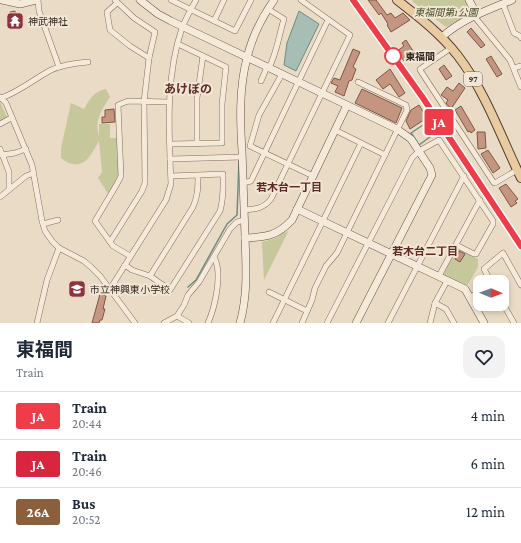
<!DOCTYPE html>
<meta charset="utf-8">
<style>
body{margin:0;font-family:"Crimson Pro","Noto Sans JP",serif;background:#f2f2f3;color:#1f2937;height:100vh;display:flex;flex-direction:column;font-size:15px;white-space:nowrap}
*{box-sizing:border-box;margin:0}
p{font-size:13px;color:#747a83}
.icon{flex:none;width:22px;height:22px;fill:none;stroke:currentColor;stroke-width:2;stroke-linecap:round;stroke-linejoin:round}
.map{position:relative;height:323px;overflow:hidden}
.panel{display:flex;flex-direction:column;background:#fff;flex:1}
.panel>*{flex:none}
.badge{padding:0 8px;border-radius:3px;font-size:14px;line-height:26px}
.needle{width:26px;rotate:91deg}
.tools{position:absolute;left:473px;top:275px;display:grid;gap:8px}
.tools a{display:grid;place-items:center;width:36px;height:36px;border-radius:8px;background:#fff;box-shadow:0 2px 6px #0003;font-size:20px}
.map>.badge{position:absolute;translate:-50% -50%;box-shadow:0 0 0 2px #fff}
.round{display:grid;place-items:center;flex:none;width:42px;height:42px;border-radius:12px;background:#f2f2f3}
.headline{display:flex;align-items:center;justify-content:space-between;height:68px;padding:0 16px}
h1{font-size:19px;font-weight:700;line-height:30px}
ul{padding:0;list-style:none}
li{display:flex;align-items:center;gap:12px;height:48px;padding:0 16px;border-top:1px solid #e0e1e3}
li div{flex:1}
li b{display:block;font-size:15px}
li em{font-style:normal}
li .badge{min-width:44px;font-weight:700;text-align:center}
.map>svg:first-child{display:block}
.green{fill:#c6c79b}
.water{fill:#a7beb5;stroke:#6f8b81}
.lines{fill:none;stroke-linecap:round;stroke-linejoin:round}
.stream{stroke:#6f8b81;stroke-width:1.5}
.building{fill:#c49580;stroke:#805746}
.street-casing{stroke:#836e5e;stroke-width:6}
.secondary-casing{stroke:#654f41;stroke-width:8}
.primary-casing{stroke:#513d31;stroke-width:10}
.street{stroke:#f5ead9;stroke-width:5}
.secondary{stroke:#f5ead9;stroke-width:7}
.primary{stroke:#e9cba2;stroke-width:8}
.rail-casing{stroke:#352820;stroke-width:3}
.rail{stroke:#f2e6d5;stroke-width:1.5;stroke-dasharray:4.5;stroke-linecap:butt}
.line-casing{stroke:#fff;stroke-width:9}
.line{stroke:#ee3d49;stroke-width:6}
.stop-dot{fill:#fff;stroke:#ee3d49;stroke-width:2}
.labels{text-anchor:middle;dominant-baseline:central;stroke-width:4;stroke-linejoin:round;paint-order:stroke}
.shield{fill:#f2e6d5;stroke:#6e6156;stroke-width:1}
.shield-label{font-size:9px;font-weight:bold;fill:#352820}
.park-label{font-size:10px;font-style:italic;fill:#494f29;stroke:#f2e6d5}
.poi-label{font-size:10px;fill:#352820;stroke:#f2e6d5;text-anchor:start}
.stop-label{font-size:10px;font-weight:bold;fill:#352820;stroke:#f2e6d5;text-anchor:start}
.neighbourhood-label{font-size:11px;font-weight:bold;fill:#5d2a24;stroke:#f2e6d5}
.quarter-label{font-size:12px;font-weight:bold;fill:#5d2a24;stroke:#f2e6d5}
</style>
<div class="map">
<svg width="521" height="323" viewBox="0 0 521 323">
<rect width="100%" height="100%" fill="#eadbc6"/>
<g class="green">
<path d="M412 0H467L473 12 446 27 413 2Z"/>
<path d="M106 89 110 97C102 109 94 121 99 136V124H110V138H118L119 173 109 195 98 178 102 172 99 141C93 151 87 167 72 164 69 164 64 160 61 158V148L71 103 84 109C89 100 94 91 106 89Z"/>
<path d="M0 102 7 117 6 119 0 122Z"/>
<path d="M287 231 288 232 264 280 262 242 273 239Z"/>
<path d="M456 249H459L478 259V267L467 286 443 275Z"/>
</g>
<path class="water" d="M299 11 319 24 296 71 284 65 287 43Z"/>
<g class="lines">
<g class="stream">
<path d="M426 123 434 134 419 145 411 133Z"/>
<path d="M188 287 196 280 227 224 237 215 239 161"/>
</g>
</g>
<g class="building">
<path d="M368 0H376L387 15 391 13 395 18 403 13 410 20 391 32 387 25 388 24 381 13 379 15Z"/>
<path d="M15 11 19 23 13 25 10 12Z"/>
<path d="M471 28 485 45 481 48 467 32Z"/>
<path d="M406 40 415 54 404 61 397 51 404 46 402 43Z"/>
<path d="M353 49 360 52 353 67 356 69 352 80 349 81 344 96 335 92 338 86 331 83 334 78 340 80Z"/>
<path d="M491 56 502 74 497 77 486 59Z"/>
<path d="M444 65 452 76 446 80 439 69Z"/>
<path d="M390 69 405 93 399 97 390 84 383 89 376 80Z"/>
<path d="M459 83 465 88 451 109 446 103 448 100 441 95 447 87 453 91Z"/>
<path d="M362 89 402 108 396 123 355 103Z"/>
<path d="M419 105 427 118 410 129 406 121 411 110Z"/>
<path d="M461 106 475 130 471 133 470 131 468 132 455 110Z"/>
<path d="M114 109 115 122 102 123V117H105V110Z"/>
<path d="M477 132H485L486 148 478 149Z"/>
<path d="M488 150 500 168 493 173 481 154Z"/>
<path d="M506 184 518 199 515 201 517 203 511 207 499 188Z"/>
<path d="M459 251 465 254 460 262 455 259Z"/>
<path d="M100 294 106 296 103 309H105L102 320H100L99 323H92Z"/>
</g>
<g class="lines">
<defs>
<g id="street">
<path d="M38 0 39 11 59 67"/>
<path d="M171 0 235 31 251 0"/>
<path d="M117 3 107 12 110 30 130 46 149 58"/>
<path d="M503 4 514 33 520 36 521 38"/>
<path d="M268 9 284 19C279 35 277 52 269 68"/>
<path d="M474 16 510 60 521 87"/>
<path d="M214 21 224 0"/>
<path d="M451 48 420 69V70L494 183H495L517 170"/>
<path d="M514 68 521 66"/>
<path d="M282 74 259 115 250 146 313 176"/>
<path d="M261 81 267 67"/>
<path d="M0 97 6 103 32 165 42 221 45 231 52 241 59 248 84 261 92 268 100 276 135 323"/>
<path d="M1 98C19 92 34 79 51 70 62 65 76 63 88 62"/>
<path d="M0 124 11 118"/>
<path d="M335 130 385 155"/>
<path d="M170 144 222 143V104L226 67 178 44"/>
<path d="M197 144V98L203 56"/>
<path d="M0 149 9 172V189"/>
<path d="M2 155 15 153 26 149"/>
<path d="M170 159 242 157"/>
<path d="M171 176 223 174C223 187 224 198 220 211L170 290 150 276 193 207C198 196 198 187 198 175"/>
<path d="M243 183 251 181 328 20"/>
<path d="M0 197 26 176 34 173"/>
<path d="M244 210C255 209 263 209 271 199L350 35 301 0"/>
<path d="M43 224 58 220"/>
<path d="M110 242 142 191 145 183 144 102 149 58 155 32 134 18 115 0"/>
<path d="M130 256 113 246 95 221 117 184 121 176 118 105 128 101 169 102"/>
<path d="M125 265 132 270 150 276"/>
<path d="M439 276 480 200"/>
<path d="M491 282 484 269 503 253 521 285"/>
<path d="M110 289 166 200 171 184C169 132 165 78 182 28 186 18 191 9 196 0"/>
<path d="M269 292 307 311"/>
<path d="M470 297 480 292"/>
<path d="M502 302 514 323"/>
<path d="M435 303 446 309 454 323"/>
<path d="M177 316 184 305 188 295 199 282 230 229 237 222 244 220"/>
<path d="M37 323 47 280 59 248"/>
<path d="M164 323 177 316 189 323"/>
<path d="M208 323C215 307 223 273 214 257"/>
<path d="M273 323 361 143"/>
<path d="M302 323 312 300 315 288 326 266 337 253 407 110 406 105 358 82"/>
<path d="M327 323 412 158 419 151 439 140 493 221V224L476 254H474L456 245"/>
<path d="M388 323 464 176"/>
<path d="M430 323 435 303 447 281"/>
</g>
<g id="secondary">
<path d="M2 0 20 4 36 0"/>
<path d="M140 0 158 14 171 21 397 129 411 139 430 168 432 175 356 323"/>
<path d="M469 0 477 15"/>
<path d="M442 37C462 19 488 10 512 0"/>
<path d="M297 209 465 289 484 323"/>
<path d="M245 238C266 237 277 236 292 220L347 105"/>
<path d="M240 323C248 294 246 266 245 236 244 208 243 179 242 151 240 120 239 88 247 58 252 37 262 17 274 0"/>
</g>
<path id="primary" d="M397 0C419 17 441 34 458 56 485 91 502 139 521 178"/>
</defs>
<use href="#street" class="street-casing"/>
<use href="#secondary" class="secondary-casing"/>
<use href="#primary" class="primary-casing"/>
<use href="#street" class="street"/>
<use href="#secondary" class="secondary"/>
<use href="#primary" class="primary"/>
<defs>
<path id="rail" d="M353 0 423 98 521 246"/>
</defs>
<use href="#rail" class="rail-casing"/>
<use href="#rail" class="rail"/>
</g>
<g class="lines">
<defs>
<path id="line" d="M353 0 423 98 521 246"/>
</defs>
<use href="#line" class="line-casing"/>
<use href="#line" class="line"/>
</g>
<defs>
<symbol id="temple-square" viewBox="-11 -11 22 22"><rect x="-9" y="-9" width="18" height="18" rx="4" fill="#8c343e" stroke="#f2e6d5"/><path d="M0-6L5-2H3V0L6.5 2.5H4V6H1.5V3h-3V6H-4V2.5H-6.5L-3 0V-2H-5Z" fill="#fff"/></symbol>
<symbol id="school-square" viewBox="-11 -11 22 22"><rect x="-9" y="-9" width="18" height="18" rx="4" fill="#8c343e" stroke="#f2e6d5"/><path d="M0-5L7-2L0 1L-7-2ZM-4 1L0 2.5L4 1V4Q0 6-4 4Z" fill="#fff"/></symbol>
</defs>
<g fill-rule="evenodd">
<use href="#temple-square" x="5" y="11" width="20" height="20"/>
<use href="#school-square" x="67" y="279" width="20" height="20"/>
</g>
<circle class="stop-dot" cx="393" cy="56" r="8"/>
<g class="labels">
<rect class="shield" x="464" y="72" width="18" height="14" rx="3"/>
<g class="shield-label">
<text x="473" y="79">97</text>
</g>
<g class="park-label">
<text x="446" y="12">東福間第1公園</text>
</g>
<g class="poi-label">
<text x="28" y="21">神武神社</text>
<text x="90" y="289">市立神興東小学校</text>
</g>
<g class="stop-label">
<text x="405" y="56">東福間</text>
</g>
<g class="neighbourhood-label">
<text x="289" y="187">若木台一丁目</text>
<text x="425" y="251">若木台二丁目</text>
</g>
<g class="quarter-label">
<text x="188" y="89">あけぼの</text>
</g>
</g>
</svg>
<div class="tools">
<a><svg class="needle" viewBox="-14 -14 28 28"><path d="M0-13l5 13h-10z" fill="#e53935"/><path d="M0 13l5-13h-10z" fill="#747a83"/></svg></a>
</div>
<b class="badge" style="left:439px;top:122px;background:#ee3d49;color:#fff">JA</b>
</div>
<section class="panel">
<div class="headline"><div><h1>東福間</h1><p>Train</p></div><a class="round"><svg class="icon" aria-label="heart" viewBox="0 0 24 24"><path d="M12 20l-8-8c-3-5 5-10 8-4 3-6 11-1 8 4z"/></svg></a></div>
<ul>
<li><span class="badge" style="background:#ee3d49;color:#fff">JA</span><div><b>Train</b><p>20:44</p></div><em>4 min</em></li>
<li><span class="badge" style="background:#d7263d;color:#fff">JA</span><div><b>Train</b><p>20:46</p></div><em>6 min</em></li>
<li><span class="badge" style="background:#8b5e3c;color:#fff">26A</span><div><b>Bus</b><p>20:52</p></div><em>12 min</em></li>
</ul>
</section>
